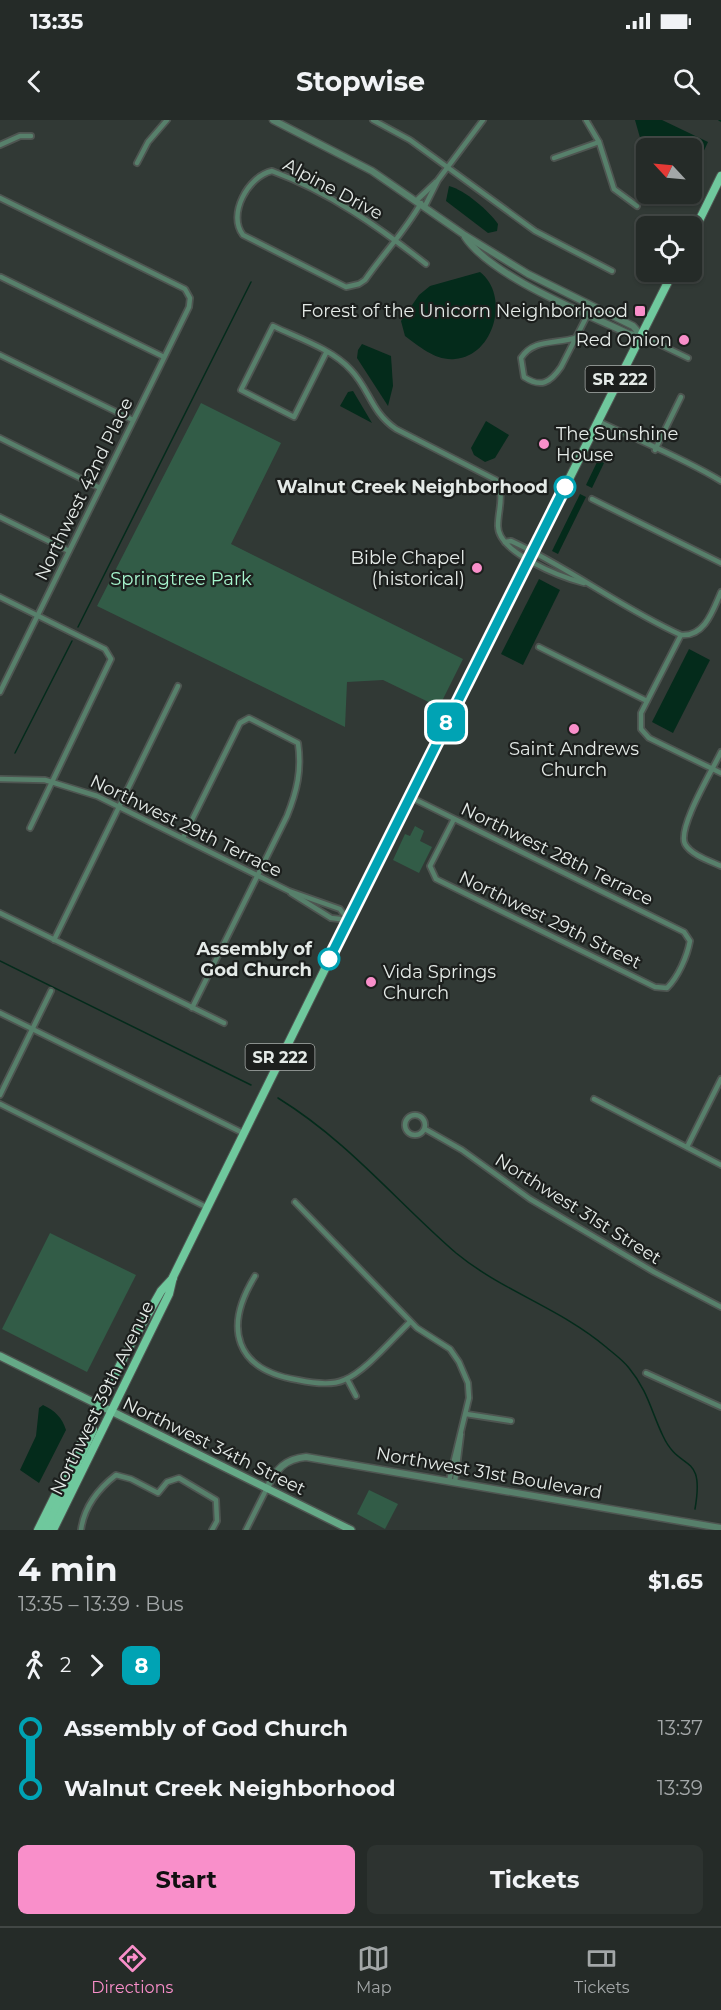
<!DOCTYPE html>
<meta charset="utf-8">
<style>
body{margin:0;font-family:Montserrat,sans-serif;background:#2d3330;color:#f1f3f6;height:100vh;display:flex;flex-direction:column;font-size:22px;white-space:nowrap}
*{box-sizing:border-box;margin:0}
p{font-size:20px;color:#a3a7a8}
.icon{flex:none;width:33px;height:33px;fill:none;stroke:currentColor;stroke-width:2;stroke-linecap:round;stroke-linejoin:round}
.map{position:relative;height:1410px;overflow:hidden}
.drawer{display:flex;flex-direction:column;background:#252b28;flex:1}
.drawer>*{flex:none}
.badge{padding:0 12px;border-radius:9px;font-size:21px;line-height:39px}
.needle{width:39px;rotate:296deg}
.tools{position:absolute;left:636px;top:18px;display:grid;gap:12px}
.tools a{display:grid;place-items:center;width:66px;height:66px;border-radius:9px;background:#252b28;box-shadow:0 2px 4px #0004,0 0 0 2px #424745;font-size:30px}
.map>.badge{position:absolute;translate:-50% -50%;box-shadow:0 0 0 3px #fff}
.legs{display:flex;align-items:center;gap:9px;height:66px;padding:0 18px;font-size:20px}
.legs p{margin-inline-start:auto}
.summary{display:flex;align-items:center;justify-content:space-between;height:102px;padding:0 18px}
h1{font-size:33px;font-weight:700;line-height:45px}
.cta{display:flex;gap:12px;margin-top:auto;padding:12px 18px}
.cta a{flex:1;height:69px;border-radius:9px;background:#f98fca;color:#111;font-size:24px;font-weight:700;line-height:69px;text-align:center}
.cta a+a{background:#2d3330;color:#f1f3f6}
ul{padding:0 18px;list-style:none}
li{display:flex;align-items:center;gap:21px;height:60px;font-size:22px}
li i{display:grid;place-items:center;width:9px;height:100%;margin:0 8px;background:currentColor}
li i::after{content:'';width:15px;height:15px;margin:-8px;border:4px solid;border-radius:50%;background:#252b28}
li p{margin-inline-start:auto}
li:first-child i{background:linear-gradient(#0000 50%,currentColor 0)}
li:last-child i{background:linear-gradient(currentColor 50%,#0000 0)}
.status{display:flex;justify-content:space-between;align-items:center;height:42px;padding:0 30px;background:#252b28;direction:ltr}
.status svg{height:16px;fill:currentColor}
header{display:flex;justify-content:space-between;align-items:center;height:78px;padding:0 18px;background:#252b28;font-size:27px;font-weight:700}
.tab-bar{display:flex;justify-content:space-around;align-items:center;height:84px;border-top:2px solid #424745;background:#252b28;font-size:16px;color:#a3a7a8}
.tab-bar a{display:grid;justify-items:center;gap:3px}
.tab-bar .selected{color:#f98fca}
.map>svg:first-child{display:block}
.green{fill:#325c47}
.water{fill:#042b1b}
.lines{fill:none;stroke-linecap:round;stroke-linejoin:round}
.stream{stroke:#042b1b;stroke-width:1.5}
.minor-casing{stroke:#4e5551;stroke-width:8}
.tertiary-casing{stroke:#4e5551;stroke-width:9}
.secondary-casing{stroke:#4e5551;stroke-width:10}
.primary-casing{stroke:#4e5551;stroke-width:10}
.minor{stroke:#57806b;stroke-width:4.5}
.tertiary{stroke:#57806b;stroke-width:6}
.secondary{stroke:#65a987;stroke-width:7}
.primary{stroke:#6fc89d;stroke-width:8}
.line-1-casing{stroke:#fff;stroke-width:14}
.line-1{stroke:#00a3b4;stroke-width:9}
.poi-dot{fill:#f98fca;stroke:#1c1f1d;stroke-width:2}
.stop-1-dot{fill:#fff;stroke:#00a3b4;stroke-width:3}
.labels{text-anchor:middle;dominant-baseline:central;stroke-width:4.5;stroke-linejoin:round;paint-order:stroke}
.shield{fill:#1c1f1d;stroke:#a8adaa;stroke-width:1.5}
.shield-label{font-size:16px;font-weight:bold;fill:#e4eae7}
.street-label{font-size:18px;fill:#e4eae7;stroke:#1c1f1d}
.poi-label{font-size:18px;fill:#e4eae7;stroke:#1c1f1d;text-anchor:end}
.stop-label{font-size:18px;font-weight:bold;fill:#e4eae7;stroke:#1c1f1d;text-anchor:end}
.park-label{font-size:18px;fill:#a6f5cd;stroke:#1c1f1d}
</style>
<div class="status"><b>13:35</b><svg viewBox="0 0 49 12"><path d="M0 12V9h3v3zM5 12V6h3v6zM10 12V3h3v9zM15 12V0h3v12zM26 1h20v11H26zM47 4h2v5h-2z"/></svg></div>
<header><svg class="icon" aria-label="back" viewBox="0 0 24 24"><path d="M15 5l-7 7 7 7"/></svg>Stopwise<svg class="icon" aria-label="search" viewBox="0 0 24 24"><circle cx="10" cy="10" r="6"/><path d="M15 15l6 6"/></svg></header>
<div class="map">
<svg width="721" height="1410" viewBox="0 0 721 1410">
<rect width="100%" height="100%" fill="#313935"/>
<g class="green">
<path d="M201 283 281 323 231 424 463 539 439 587 383 560 347 562 345 607 97 486Z"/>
<path d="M415 706 424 711 420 721 432 727 419 753 393 740 405 714 410 716Z"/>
<path d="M50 1113 136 1155 87 1252 2 1209Z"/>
<path d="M369 1370 398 1384 385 1409 357 1394Z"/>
</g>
<g class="water">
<path d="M635 0H662L708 22 692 56V28H646V39Z"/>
<path d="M449 66C465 70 489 91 498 104L497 111 488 113 446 81Z"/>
<path d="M480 152C510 175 495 236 455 239 436 241 420 227 405 216L401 201 419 175 430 166Z"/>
<path d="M362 224 391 236 393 266 388 286 357 238 358 230Z"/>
<path d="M353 271 372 303 340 286 348 272Z"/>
<path d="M486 301 509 315 495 338 485 342 474 335 471 328Z"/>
<path d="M598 340 604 343 592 368 586 365Z"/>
<path d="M580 374 586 377 558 434 552 431Z"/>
<path d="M539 459 560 470 523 545 501 534Z"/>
<path d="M689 529 710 540 673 613 652 602Z"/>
<path d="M43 1285C55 1291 62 1297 66 1310L39 1363 20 1350 36 1316 39 1288Z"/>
</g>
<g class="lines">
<g class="stream">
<path d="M719 0 721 1"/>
<path d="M78 507 251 162"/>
<path d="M15 633 72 521"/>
<path d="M0 841 251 965"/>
<path d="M278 978C349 1022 395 1080 456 1133 502 1171 560 1188 606 1227 613 1233 623 1240 629 1248 648 1271 651 1291 663 1316 680 1353 705 1331 695 1389"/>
</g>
<defs>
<g id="minor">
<path d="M373 0 410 20 535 111 612 151"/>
<path d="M586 0 599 22 614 69 637 86"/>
<path d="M0 25 20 16H31"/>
<path d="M554 38 599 22"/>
<path d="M137 43 148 22 167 0"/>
<path d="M0 78 185 169 190 178 189 187 0 572"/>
<path d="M417 80 436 62"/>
<path d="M421 83C406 110 383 134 365 160L359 164 346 167 243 115C227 95 248 56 272 51 329 72 379 107 426 144"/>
<path d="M425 86 438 60 483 0"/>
<path d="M1 157 164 237"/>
<path d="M642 216 688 238"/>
<path d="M576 218C554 224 533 219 521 238L524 257C541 268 550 263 561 247L592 186"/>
<path d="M326 233 294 297 241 270 273 206C298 218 332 229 351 250 370 270 371 292 396 309L496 360C505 376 498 389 498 406 498 433 561 457 584 463"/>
<path d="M0 235 133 300"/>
<path d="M598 301C639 321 682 337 721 361"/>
<path d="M0 318 100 368"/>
<path d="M655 330 681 277"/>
<path d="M592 379 721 443"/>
<path d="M0 397 69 431"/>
<path d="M505 422 511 421C570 448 621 488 681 515 705 517 713 490 721 472"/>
<path d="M0 477 105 529 111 539 30 708"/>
<path d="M681 515 641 593V609L649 618 721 653"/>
<path d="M539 527 647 581"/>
<path d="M721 632C713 649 677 708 685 724 691 735 710 741 721 746"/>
<path d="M0 659 45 660 97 676 289 771 340 789 348 800"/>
<path d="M410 677 684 812 690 821C687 837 678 857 667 868L655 867 436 759 430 746 454 699"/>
<path d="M183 718 240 603 249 598 298 623C302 650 297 671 287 696L192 888"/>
<path d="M291 773 331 798 348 800"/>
<path d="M0 793 224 903"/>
<path d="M54 820 178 566"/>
<path d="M0 893 243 1013"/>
<path d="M0 975 51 871"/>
<path d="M594 979 721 1045"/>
<path d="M0 984 206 1087"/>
<circle cx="415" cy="1005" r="10"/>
<path d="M425 1009 462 1030 530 1079 654 1152 721 1187"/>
<path d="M687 1027 721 959"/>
<path d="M295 1082 417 1208 450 1229 459 1242 468 1263 469 1278 449 1361"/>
<path d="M255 1156C223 1208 235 1250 298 1260 312 1263 331 1266 344 1260 365 1252 393 1218 410 1202"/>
<path d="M646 1253 721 1287"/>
<path d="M347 1259 356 1276"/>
<path d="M466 1294 511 1301"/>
<path d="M455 1362 461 1314"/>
<path d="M81 1410C84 1387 98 1369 116 1355L131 1359 158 1373 167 1362 179 1358 216 1380 217 1401 212 1410"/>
<path d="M246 1410 267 1368"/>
</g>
<g id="tertiary">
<path d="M273 0 372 51 463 114 528 154 633 206 642 216"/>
<path d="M465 117C492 157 585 193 629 214L642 216"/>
<path d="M267 1368C276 1349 285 1339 306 1337L721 1408"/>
</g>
<path id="secondary" d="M0 1236 351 1410"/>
<g id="primary">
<path d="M692 115 721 56"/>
<path d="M38 1410 127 1231 161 1171 173 1158"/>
<path d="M46 1410 93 1310"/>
<path d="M53 1410 169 1174 173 1157 432 632 673 152"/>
</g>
</defs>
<use href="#minor" class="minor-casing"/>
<use href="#tertiary" class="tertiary-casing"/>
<use href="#secondary" class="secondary-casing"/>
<use href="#primary" class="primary-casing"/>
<use href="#minor" class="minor"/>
<use href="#tertiary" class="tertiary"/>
<use href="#secondary" class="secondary"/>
<use href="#primary" class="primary"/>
</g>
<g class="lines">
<defs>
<path id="line-1" d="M329 839 565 367"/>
</defs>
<use href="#line-1" class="line-1-casing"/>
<use href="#line-1" class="line-1"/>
</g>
<g class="poi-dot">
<rect x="634" y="185" width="12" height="12" rx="3"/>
<circle cx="684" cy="220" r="6"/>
<circle cx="544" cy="324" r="6"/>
<circle cx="477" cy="448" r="6"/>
<circle cx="574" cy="609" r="6"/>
<circle cx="371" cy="862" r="6"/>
</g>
<g class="stop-1-dot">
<circle cx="565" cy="367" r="10"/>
<circle cx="329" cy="839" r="10"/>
</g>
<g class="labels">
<g class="shield">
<rect x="585.5" y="246" width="69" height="26" rx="4.5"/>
<rect x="245.5" y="924" width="69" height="26" rx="4.5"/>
</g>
<g class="shield-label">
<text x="620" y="259">SR 222</text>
<text x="280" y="937">SR 222</text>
</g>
<g class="street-label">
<text transform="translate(333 69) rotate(28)">Alpine Drive</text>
<text transform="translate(84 369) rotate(-64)">Northwest 42nd Place</text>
<text transform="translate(186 706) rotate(26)">Northwest 29th Terrace</text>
<text transform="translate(557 734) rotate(26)">Northwest 28th Terrace</text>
<text transform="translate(550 800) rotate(26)">Northwest 29th Street</text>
<text transform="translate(578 1089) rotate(32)">Northwest 31st Street</text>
<text transform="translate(102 1278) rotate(-64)">Northwest 39th Avenue</text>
<text transform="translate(214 1326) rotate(26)">Northwest 34th Street</text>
<text transform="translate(489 1353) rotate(10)">Northwest 31st Boulevard</text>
</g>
<g class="poi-label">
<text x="628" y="191">Forest of the Unicorn Neighborhood</text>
<text x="672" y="220">Red Onion</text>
<text x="556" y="314" text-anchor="start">The Sunshine<tspan x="556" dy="21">House</tspan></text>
<text x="465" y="438">Bible Chapel<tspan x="465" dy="21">(historical)</tspan></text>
<text x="574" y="629" text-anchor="middle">Saint Andrews<tspan x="574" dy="21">Church</tspan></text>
<text x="383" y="852" text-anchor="start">Vida Springs<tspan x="383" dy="21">Church</tspan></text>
</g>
<g class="stop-label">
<text x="548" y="367">Walnut Creek Neighborhood</text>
<text x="312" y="829">Assembly of<tspan x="312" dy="21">God Church</tspan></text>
</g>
<g class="park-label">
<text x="181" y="459">Springtree Park</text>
</g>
</g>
</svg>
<div class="tools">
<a><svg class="needle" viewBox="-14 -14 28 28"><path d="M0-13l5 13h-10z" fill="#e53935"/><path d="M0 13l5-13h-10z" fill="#a3a7a8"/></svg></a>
<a><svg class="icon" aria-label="locate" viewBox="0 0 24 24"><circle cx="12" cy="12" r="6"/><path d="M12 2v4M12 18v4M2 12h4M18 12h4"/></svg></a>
</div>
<b class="badge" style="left:446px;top:602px;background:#00a3b4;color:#fff">8</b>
</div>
<section class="drawer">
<div class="summary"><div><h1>4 min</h1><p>13:35 – 13:39 · Bus</p></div><b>$1.65</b></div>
<div class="legs"><svg class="icon" aria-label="walk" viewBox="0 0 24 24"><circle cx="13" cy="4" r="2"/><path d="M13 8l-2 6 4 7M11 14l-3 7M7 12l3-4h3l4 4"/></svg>2<svg class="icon" aria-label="forward" viewBox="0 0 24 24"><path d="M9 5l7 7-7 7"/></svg><b class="badge" style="background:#00a3b4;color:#fff">8</b></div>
<ul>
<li><i style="color:#00a3b4"></i><b>Assembly of God Church</b><p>13:37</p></li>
<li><i style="color:#00a3b4"></i><b>Walnut Creek Neighborhood</b><p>13:39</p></li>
</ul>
<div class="cta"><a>Start</a><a>Tickets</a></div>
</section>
<nav class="tab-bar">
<a class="selected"><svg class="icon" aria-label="directions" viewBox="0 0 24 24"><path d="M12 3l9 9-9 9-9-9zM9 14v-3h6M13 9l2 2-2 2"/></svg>Directions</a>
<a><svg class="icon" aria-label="map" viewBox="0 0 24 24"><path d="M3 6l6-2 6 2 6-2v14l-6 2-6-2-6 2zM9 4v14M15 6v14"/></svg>Map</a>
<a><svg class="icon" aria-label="tickets" viewBox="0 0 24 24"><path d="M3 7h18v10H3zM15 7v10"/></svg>Tickets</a>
</nav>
